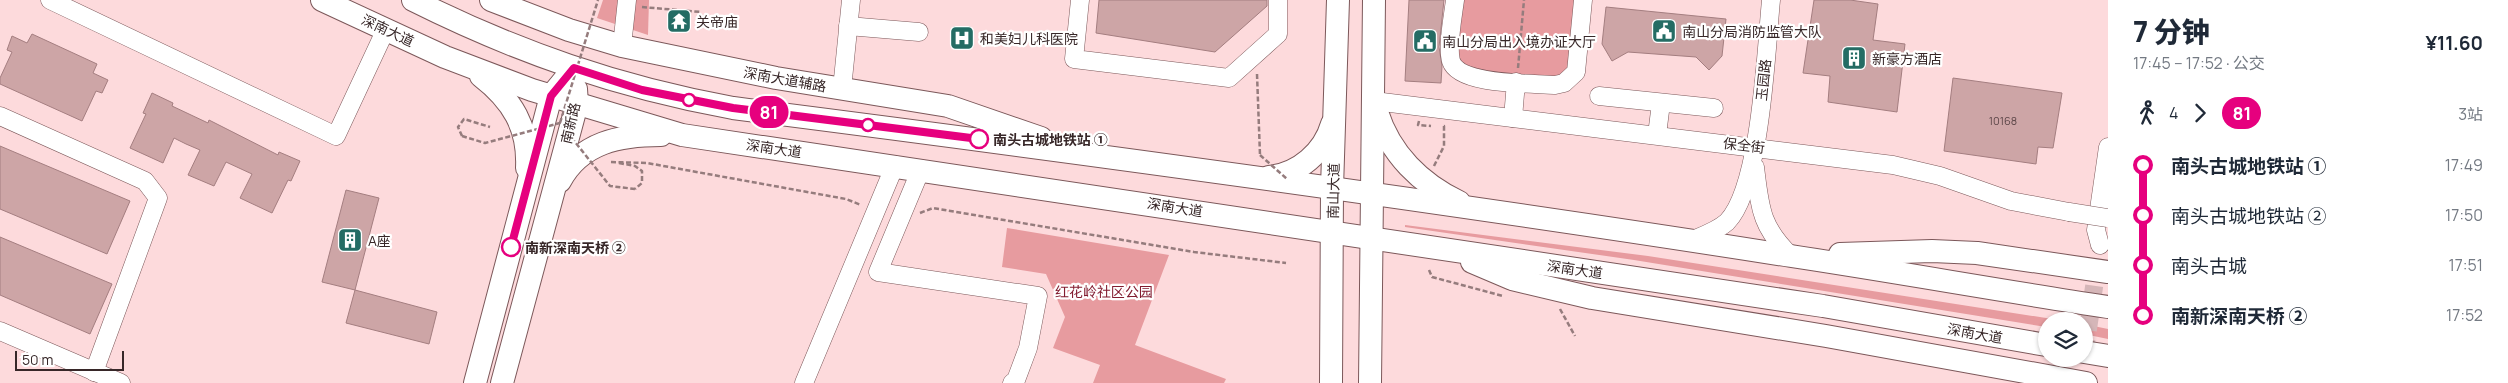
<!DOCTYPE html>
<html lang="zh">
<meta charset="utf-8">
<style>
body{margin:0;font-family:Manrope,"Noto Sans SC",sans-serif;background:#f6f6f7;color:#1f2937;height:100vh;display:flex;flex-direction:column;font-size:19px;white-space:nowrap}
*{box-sizing:border-box;margin:0}
p{font-size:16px;color:#747a83}
.icon{flex:none;width:28px;height:28px;fill:none;stroke:currentColor;stroke-width:2;stroke-linecap:round;stroke-linejoin:round}
.map{position:relative;flex:1;overflow:hidden}
.drawer{display:flex;flex-direction:column;background:#fff;width:400px}
.drawer>*{flex:none}
.badge{padding:0 10px;border-radius:16px;font-size:18px;line-height:32px}
.fabs{position:absolute;left:2038px;top:312px;display:grid;gap:10px}
.fabs a{display:grid;place-items:center;width:55px;height:55px;border-radius:50%;background:#fff;box-shadow:0 1px 4px #0004;font-size:25px}
.scale{position:absolute;left:15px;bottom:12px;width:109px;box-sizing:border-box;padding-left:5px;border:2px solid #372728;border-top:0;font-size:14px;line-height:18px;white-space:nowrap;color:#372728;-webkit-text-stroke:4px #fff;paint-order:stroke}
.map>.badge{position:absolute;translate:-50% -50%;box-shadow:0 0 0 2px #fff}
.legs{display:flex;align-items:center;gap:8px;height:55px;padding:0 25px;font-size:16px}
.legs p{margin-inline-start:auto}
.overview{display:flex;align-items:center;justify-content:space-between;height:85px;padding:0 25px}
h1{font-size:28px;font-weight:800;line-height:38px}
ul{padding:0 25px;list-style:none}
li{display:flex;align-items:center;gap:18px;height:50px;font-size:19px}
li i{display:grid;place-items:center;width:8px;height:100%;margin:0 6px;background:currentColor}
li i::after{content:'';width:12px;height:12px;margin:-6px;border:4px solid;border-radius:50%;background:#fff}
li p{margin-inline-start:auto}
li:first-child i{background:linear-gradient(#0000 50%,currentColor 0)}
li:last-child i{background:linear-gradient(currentColor 50%,#0000 0)}
main{display:flex;flex:1;min-height:0}
.map>svg:first-child{display:block}
.green{fill:#e79b9f}
.building{fill:#cda5a6;stroke:#a47e80}
.lines{fill:none;stroke-linecap:round;stroke-linejoin:round}
.minor-tunnel{stroke:#d5b6b8;stroke-width:18;stroke-dasharray:18 9;stroke-linecap:butt}
.minor-casing{stroke:#7c585a;stroke-width:19}
.major-casing{stroke:#7c585a;stroke-width:24}
.path{stroke:#957c7d;stroke-width:2.5;stroke-dasharray:5 2.5;stroke-linecap:butt}
.minor{stroke:#fff;stroke-width:18}
.major{stroke:#fff;stroke-width:22}
.minor-bridge-casing{stroke:#7c585a;stroke-width:19;stroke-linecap:butt}
.path-bridge{stroke:#957c7d;stroke-width:2.5;stroke-dasharray:5 2.5;stroke-linecap:butt}
.minor-bridge{stroke:#fff;stroke-width:18}
.line-1-casing{stroke:#fff;stroke-width:11}
.line-1{stroke:#e6007e;stroke-width:8}
.stop-1-dot{fill:#fff;stroke:#e6007e;stroke-width:2.5}
.labels{text-anchor:middle;dominant-baseline:central;stroke-width:4.5;stroke-linejoin:round;paint-order:stroke}
.number-label{font-size:11px;fill:#5c4648}
.poi-label{font-size:14px;fill:#372728;stroke:#fff;text-anchor:start}
.street-label{font-size:14px;fill:#372728;stroke:#fff}
.stop-label{font-size:14px;font-weight:bold;fill:#372728;stroke:#fff;text-anchor:start}
.park-label{font-size:14px;fill:#821c30;stroke:#fff}
</style>
<main>
<div class="map">
<svg width="2108" height="383" viewBox="0 0 2108 383">
<rect width="100%" height="100%" fill="#fddadc"/>
<g class="green">
<path d="M603 0H649L648 35 597 18Z"/>
<path d="M1461 0H1578L1569 70 1555 78 1477 73 1460 65 1456 47Z"/>
<path d="M1405 225 1648 256 2065 321H2046V327L1634 260 1405 227Z"/>
<path d="M1007 228 1169 255 1135 345 1226 379 1224 383H1093L1100 365 1053 348 1065 317 1046 274 1002 267Z"/>
<path d="M2084 324 2108 329V339L2084 334Z"/>
</g>
<g class="building">
<path d="M1099 0H1267V6L1215 52 1096 33Z"/>
<path d="M1409 0H1444L1439 47 1442 66 1441 83 1405 81Z"/>
<path d="M1814 0H1850L1878 4 1873 40 1905 44 1897 112 1828 102 1830 76 1803 73Z"/>
<path d="M1606 7 1726 19 1722 56 1709 70 1696 57 1628 52 1612 61 1602 44Z"/>
<path d="M32 34 97 64 93 73 108 80 102 93 96 91 82 121 0 84V78L12 52 7 50 12 36 27 43Z"/>
<path d="M1953 78 2062 93 2053 148 2038 147 2036 164 1944 151Z"/>
<path d="M152 93 173 103 172 106 208 123 209 120 278 155 279 152 300 161 291 181 288 180 272 213 240 198 252 174 226 162 214 186 188 175 200 150 186 144 174 138 163 163 130 148 146 114 143 113Z"/>
<path d="M0 146 130 201 107 254 0 209Z"/>
<path d="M346 190 379 198 355 290 322 282Z"/>
<path d="M0 237 112 284 90 334 0 295Z"/>
<path d="M355 290 437 312 429 344 346 323Z"/>
</g>
<g class="lines">
<path class="minor-tunnel" d="M2084 357 2100 245"/>
<defs>
<g id="minor">
<path d="M50 0 336 136 386 29"/>
<path d="M1080 0 1074 59 1229 78 1278 34V0"/>
<path d="M1455 0C1453 16 1447 46 1451 61 1459 86 1533 83 1555 85L1564 83 1576 72 1583 0"/>
<path d="M848 26 919 32"/>
<path d="M622 46 627 0"/>
<path d="M842 89 851 0"/>
<path d="M1599 96 1714 108"/>
<path d="M1374 101 1893 165 1940 176 2011 201 2069 212"/>
<path d="M0 116 145 181 158 198 94 372"/>
<path d="M1513 118 1516 82"/>
<path d="M1657 135 1661 103"/>
<path d="M1755 167C1760 207 1760 226 1791 256"/>
<path d="M921 169 878 272 1038 296 1028 348 1016 380 1012 383"/>
<path d="M1690 241C1702 236 1717 231 1727 222 1761 187 1766 51 1771 0"/>
<path d="M2100 245 2096 230 2108 147"/>
<path d="M0 331 121 383"/>
<path d="M804 383 895 165"/>
</g>
<g id="major">
<path d="M322 0 445 57 532 90 682 135 1823 306 2046 345"/>
<path d="M413 0C517 52 618 87 733 108 1086 153 1439 201 1791 256 1897 272 2002 291 2108 307"/>
<path d="M491 0 569 30 622 46 776 78 948 106 1041 138"/>
<path d="M481 76C512 100 529 127 527 168"/>
<path d="M1377 112C1390 154 1421 184 1459 202"/>
<path d="M1269 177C1299 174 1324 152 1332 124"/>
<path d="M560 181C581 142 620 135 661 135"/>
<path d="M1840 254 1932 251 1977 253 2108 272"/>
<path d="M1472 262 1512 279 1592 298 1826 336 2086 383"/>
<path d="M2084 352 2108 356"/>
<path d="M475 383 551 96 574 68"/>
<path d="M502 383 577 104 576 89"/>
<path d="M1331 383 1332 188 1338 0"/>
<path d="M1370 383 1374 0"/>
</g>
</defs>
<use href="#minor" class="minor-casing"/>
<use href="#major" class="major-casing"/>
<g class="path">
<path d="M642 7 701 12"/>
<path d="M1518 68 1524 0"/>
<path d="M1257 74 1260 155"/>
<path d="M1419 121 1418 125 1431 126"/>
<path d="M462 136 458 127 464 119 490 127"/>
<path d="M611 162 647 163 846 199 861 205"/>
<path d="M619 163 635 166 642 171V183L635 189"/>
<path d="M1434 166 1444 146V126H1442"/>
<path d="M920 213 933 208 1194 252 1286 263"/>
<path d="M1429 270 1432 277 1503 296"/>
<path d="M1560 309 1575 336"/>
</g>
<use href="#minor" class="minor"/>
<use href="#major" class="major"/>
<defs>
<path id="minor-bridge" d="M2069 212 2108 218"/>
</defs>
<use href="#minor-bridge" class="minor-bridge-casing"/>
<g class="path-bridge">
<path d="M560 123 598 0"/>
<path d="M462 136 485 143 560 123 610 186 635 189"/>
<path d="M1260 155 1287 179"/>
</g>
<use href="#minor-bridge" class="minor-bridge"/>
</g>
<g class="lines">
<defs>
<path id="line-1" d="M511 247 551 96 574 68 642 90 733 108 979 139"/>
</defs>
<use href="#line-1" class="line-1-casing"/>
<use href="#line-1" class="line-1"/>
</g>
<defs>
<symbol id="temple-square" viewBox="-11 -11 22 22"><rect x="-9" y="-9" width="18" height="18" rx="4" fill="#246c64" stroke="#fff"/><path d="M0-6L5-2H3V0L6.5 2.5H4V6H1.5V3h-3V6H-4V2.5H-6.5L-3 0V-2H-5Z" fill="#fff"/></symbol>
<symbol id="civic-square" viewBox="-11 -11 22 22"><rect x="-9" y="-9" width="18" height="18" rx="4" fill="#246c64" stroke="#fff"/><path d="M-.6-6.5H3V-4.5H.6V-3L4-1V1h2V6H-6V1h2V-1L-.6-3ZM-1.2 2.5V6h2.4V2.5Z" fill="#fff"/></symbol>
<symbol id="hospital-square" viewBox="-11 -11 22 22"><rect x="-9" y="-9" width="18" height="18" rx="4" fill="#246c64" stroke="#fff"/><path d="M-5-5h3v3.5h4V-5h3V5h-3V1.5h-4V5h-3Z" fill="#fff"/></symbol>
<symbol id="building-square" viewBox="-11 -11 22 22"><rect x="-9" y="-9" width="18" height="18" rx="4" fill="#246c64" stroke="#fff"/><path d="M-4-6H4V6H1V3H-1V6H-4ZM-2.5-4.3h1.7v1.8h-1.7ZM.8-4.3h1.7v1.8H.8ZM-2.5-1h1.7V.8h-1.7ZM.8-1h1.7V.8H.8Z" fill="#fff"/></symbol>
</defs>
<g fill-rule="evenodd">
<use href="#temple-square" x="665" y="7" width="28" height="28"/>
<use href="#civic-square" x="1650" y="17" width="28" height="28"/>
<use href="#hospital-square" x="948" y="24" width="28" height="28"/>
<use href="#civic-square" x="1411" y="27" width="28" height="28"/>
<use href="#building-square" x="1840" y="44" width="28" height="28"/>
<use href="#building-square" x="336" y="226" width="28" height="28"/>
</g>
<g class="stop-1-dot">
<circle cx="689" cy="100" r="6"/>
<circle cx="868" cy="125" r="6"/>
<circle cx="979" cy="139" r="9"/>
<circle cx="511" cy="247" r="9"/>
</g>
<g class="labels">
<g class="number-label">
<text x="2003" y="120">10168</text>
</g>
<g class="poi-label">
<text x="696" y="21">关帝庙</text>
<text x="1682" y="31">南山分局消防监管大队</text>
<text x="980" y="38">和美妇儿科医院</text>
<text x="1442" y="41">南山分局出入境办证大厅</text>
<text x="1872" y="58">新豪方酒店</text>
<text x="368" y="240">A座</text>
</g>
<g class="street-label">
<text transform="translate(388 30) rotate(25)">深南大道</text>
<text transform="translate(785 79) rotate(10)">深南大道辅路</text>
<text transform="translate(1763 80) rotate(-84)">玉园路</text>
<text transform="translate(570 123) rotate(-77)">南新路</text>
<text transform="translate(1744 145) rotate(7)">保全街</text>
<text transform="translate(774 148) rotate(8)">深南大道</text>
<text transform="translate(1333 191) rotate(-89)">南山大道</text>
<text transform="translate(1175 207) rotate(9)">深南大道</text>
<text transform="translate(1575 269) rotate(8)">深南大道</text>
<text transform="translate(1975 333) rotate(10)">深南大道</text>
</g>
<g class="stop-label">
<text x="993" y="139">南头古城地铁站 ①</text>
<text x="525" y="247">南新深南天桥 ②</text>
</g>
<g class="park-label">
<text x="1104" y="291">红花岭社区公园</text>
</g>
</g>
</svg>
<div class="fabs">
<a><svg class="icon" aria-label="layers" viewBox="0 0 24 24"><path d="M12 4l9 5-9 5-9-5zM3 14l9 5 9-5"/></svg></a>
</div>
<div class="scale">50 m</div>
<b class="badge" style="left:769px;top:112px;background:#e6007e;color:#fff">81</b>
</div>
<section class="drawer">
<div class="overview"><div><h1>7 分钟</h1><p>17:45 – 17:52 · 公交</p></div><b>¥11.60</b></div>
<div class="legs"><svg class="icon" aria-label="walk" viewBox="0 0 24 24"><circle cx="13" cy="4" r="2"/><path d="M13 8l-2 6 4 7M11 14l-3 7M7 12l3-4h3l4 4"/></svg>4<svg class="icon" aria-label="forward" viewBox="0 0 24 24"><path d="M9 5l7 7-7 7"/></svg><b class="badge" style="background:#e6007e;color:#fff">81</b><p>3站</p></div>
<ul>
<li><i style="color:#e6007e"></i><b>南头古城地铁站 ①</b><p>17:49</p></li>
<li><i style="color:#e6007e"></i><span>南头古城地铁站 ②</span><p>17:50</p></li>
<li><i style="color:#e6007e"></i><span>南头古城</span><p>17:51</p></li>
<li><i style="color:#e6007e"></i><b>南新深南天桥 ②</b><p>17:52</p></li>
</ul>
</section>
</main>
